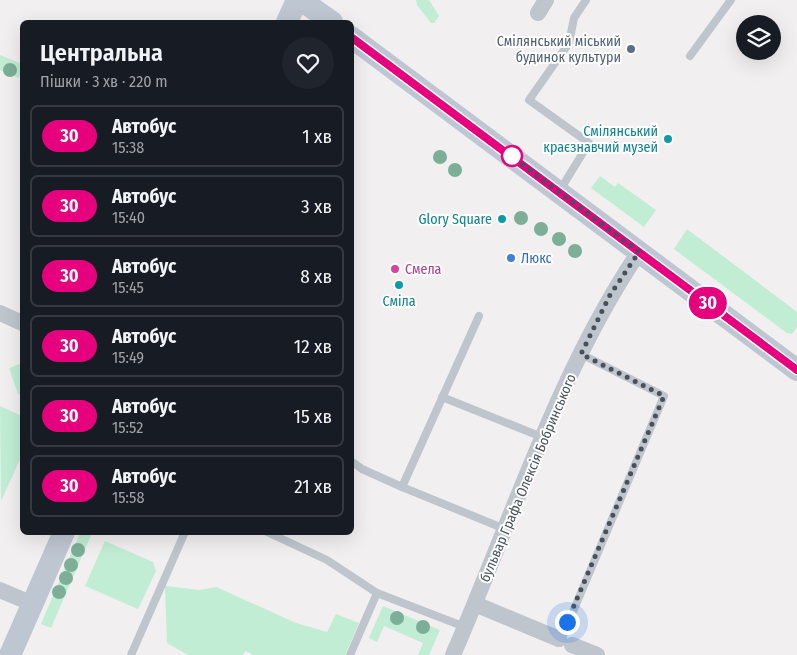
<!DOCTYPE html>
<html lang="uk">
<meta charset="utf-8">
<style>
body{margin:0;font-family:"Fira Sans Condensed",sans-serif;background:#20242c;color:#f1f3f6;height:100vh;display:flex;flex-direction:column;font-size:19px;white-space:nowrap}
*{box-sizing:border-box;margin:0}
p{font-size:16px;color:#9ea1a6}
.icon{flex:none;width:28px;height:28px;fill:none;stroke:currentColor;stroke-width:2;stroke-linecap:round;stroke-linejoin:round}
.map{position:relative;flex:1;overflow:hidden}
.details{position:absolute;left:20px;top:20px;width:334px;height:515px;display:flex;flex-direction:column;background:#171b24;border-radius:8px;box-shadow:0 5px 20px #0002}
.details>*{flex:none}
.badge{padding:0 10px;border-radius:16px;font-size:18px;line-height:32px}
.controls{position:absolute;left:736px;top:15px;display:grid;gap:10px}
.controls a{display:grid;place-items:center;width:45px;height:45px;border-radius:50%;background:#171b24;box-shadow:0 5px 20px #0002;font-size:25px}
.you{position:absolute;width:25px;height:25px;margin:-12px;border:4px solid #fff;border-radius:50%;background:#1a73e8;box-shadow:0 0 0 8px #1a73e833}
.map>.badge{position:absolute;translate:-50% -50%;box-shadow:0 0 0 2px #fff}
.round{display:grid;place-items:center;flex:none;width:52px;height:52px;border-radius:26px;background:#20242c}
.headline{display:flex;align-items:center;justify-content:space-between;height:85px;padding:0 20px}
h1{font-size:24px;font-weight:600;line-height:38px}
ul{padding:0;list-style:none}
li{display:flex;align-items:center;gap:15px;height:62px;margin:0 10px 8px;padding:0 10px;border:2px solid #363941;border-radius:8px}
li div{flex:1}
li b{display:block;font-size:19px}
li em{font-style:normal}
li .badge{min-width:55px;font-weight:700;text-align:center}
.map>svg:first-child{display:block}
.green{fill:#c0edd4}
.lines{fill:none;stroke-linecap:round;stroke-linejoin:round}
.lane{stroke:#bec5cd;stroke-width:8}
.street{stroke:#bec5cd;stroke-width:16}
.secondary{stroke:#bec6d2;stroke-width:22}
.tree{fill:#7cae98}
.line-casing{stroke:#fff;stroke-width:11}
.line{stroke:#e6007e;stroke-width:8}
.walk{stroke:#48515b;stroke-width:5;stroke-dasharray:0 9}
.service-dot{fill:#5c6f8a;stroke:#fff;stroke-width:2}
.culture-dot{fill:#0f9aa8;stroke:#fff;stroke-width:2}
.stop-dot{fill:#fff;stroke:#e6007e;stroke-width:2.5}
.shop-dot{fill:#3f7fe0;stroke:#fff;stroke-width:2}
.hotel-dot{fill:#d1479c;stroke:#fff;stroke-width:2}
.labels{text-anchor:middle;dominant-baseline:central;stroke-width:4;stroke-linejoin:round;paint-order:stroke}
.service-label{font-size:14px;fill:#4e5e75;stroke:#fff;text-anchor:end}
.culture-label{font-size:14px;fill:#0d838f;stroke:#fff;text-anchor:end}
.shop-label{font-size:14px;fill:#366cbe;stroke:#fff;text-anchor:start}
.hotel-label{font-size:14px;fill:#b23c85;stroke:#fff;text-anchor:start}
.street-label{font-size:14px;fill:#48515b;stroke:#fff}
</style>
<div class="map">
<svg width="797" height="655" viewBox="0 0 797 655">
<rect width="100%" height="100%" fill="#f1efef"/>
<g class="green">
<path d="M416 0H429L439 16 434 23H431L417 5Z"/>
<path d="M0 55 22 64 19 78 0 70Z"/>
<path d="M600 176 615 187 618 183 656 210 644 227 591 188Z"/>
<path d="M687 229 797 312V327L792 334 787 333 674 249Z"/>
<path d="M22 363V396L18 394 9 368Z"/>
<path d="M0 406 22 416V455L1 501Z"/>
<path d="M80 533H92L51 628 41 624Z"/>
<path d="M105 541 153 562 156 571 138 609 85 586Z"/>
<path d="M165 586 200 590 216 587 296 623 327 632 336 614 359 623 345 655H254L245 651 243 655H188L167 643Z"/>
<path d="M383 606 440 630 429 655H418L423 643 384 626 377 642 369 638Z"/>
</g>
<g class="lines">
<g class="lane">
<path d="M690 56 731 0"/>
<path d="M560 190 589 143 529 100 569 43 574 18 586 0"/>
<path d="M479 316 402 487 505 529"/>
<path d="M442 397 542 437"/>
<path d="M351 461 362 469 402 487"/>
<path d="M267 532 327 560 377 593"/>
<path d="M561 640 664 396 581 354"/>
<path d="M131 655 185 532"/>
<path d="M350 655 377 593 465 627"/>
</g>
<g class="street">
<path d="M538 13 546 0"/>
<path d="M0 313 22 323"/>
<path d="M0 590 33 604"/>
<path d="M475 604 559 639"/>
<path d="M572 645 597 655"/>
<path d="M453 655C511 522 558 372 639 252"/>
</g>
<g class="secondary">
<path d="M301 0 332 22"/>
<path d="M287 22 297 0"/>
<path d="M351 37 797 370"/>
<path d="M10 655 64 532"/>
</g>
</g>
<g class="tree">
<circle cx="10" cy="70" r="7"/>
<circle cx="440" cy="157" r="7"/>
<circle cx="455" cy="170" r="7"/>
<circle cx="521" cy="218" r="7"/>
<circle cx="541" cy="229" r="7"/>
<circle cx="559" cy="239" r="7"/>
<circle cx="575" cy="251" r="7"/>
<circle cx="78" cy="550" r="7"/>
<circle cx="71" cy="565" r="7"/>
<circle cx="66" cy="578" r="7"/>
<circle cx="59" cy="592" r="7"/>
<circle cx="397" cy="618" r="7"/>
<circle cx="423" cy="627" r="7"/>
</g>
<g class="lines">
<defs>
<path id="line" d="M351 37 797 370"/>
</defs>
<use href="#line" class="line-casing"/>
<use href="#line" class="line"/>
<path class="walk" d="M512 156 510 155 639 252 610 295 581 354 664 396 567 622"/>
</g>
<circle class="service-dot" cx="631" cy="49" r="5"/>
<g class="culture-dot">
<circle cx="668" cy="139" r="5"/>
<circle cx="502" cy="219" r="5"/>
<circle cx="399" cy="285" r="5"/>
</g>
<circle class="stop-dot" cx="512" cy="156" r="10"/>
<circle class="shop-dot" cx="511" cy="258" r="5"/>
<circle class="hotel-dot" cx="395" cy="269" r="5"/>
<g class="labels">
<g class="service-label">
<text x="621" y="41">Смілянський міський<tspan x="621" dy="16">будинок культури</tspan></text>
</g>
<g class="culture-label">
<text x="658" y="131">Смілянський<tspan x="658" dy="16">краєзнавчий музей</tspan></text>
<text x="492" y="219">Glory Square</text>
<text x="399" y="301" text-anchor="middle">Сміла</text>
</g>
<g class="shop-label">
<text x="521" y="258">Люкс</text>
</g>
<g class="hotel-label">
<text x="405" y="269">Смела</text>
</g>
<g class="street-label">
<text transform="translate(528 478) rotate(-67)">бульвар Графа Олексія Бобринського</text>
</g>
</g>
</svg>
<div class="controls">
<a><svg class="icon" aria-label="layers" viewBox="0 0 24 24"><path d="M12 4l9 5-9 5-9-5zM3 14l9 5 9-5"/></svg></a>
</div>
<div class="you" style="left:567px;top:622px"></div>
<b class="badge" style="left:708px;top:303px;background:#e6007e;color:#fff">30</b>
<section class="details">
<div class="headline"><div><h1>Центральна</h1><p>Пішки · 3 хв · 220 m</p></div><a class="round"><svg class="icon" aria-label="heart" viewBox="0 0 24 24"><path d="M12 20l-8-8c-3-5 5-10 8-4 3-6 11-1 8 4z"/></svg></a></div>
<ul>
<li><span class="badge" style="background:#e6007e;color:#fff">30</span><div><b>Автобус</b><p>15:38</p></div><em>1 хв</em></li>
<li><span class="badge" style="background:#e6007e;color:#fff">30</span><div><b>Автобус</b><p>15:40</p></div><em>3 хв</em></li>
<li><span class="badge" style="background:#e6007e;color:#fff">30</span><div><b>Автобус</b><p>15:45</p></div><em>8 хв</em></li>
<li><span class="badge" style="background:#e6007e;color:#fff">30</span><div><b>Автобус</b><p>15:49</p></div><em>12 хв</em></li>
<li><span class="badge" style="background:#e6007e;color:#fff">30</span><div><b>Автобус</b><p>15:52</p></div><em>15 хв</em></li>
<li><span class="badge" style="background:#e6007e;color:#fff">30</span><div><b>Автобус</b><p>15:58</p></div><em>21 хв</em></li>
</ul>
</section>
</div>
